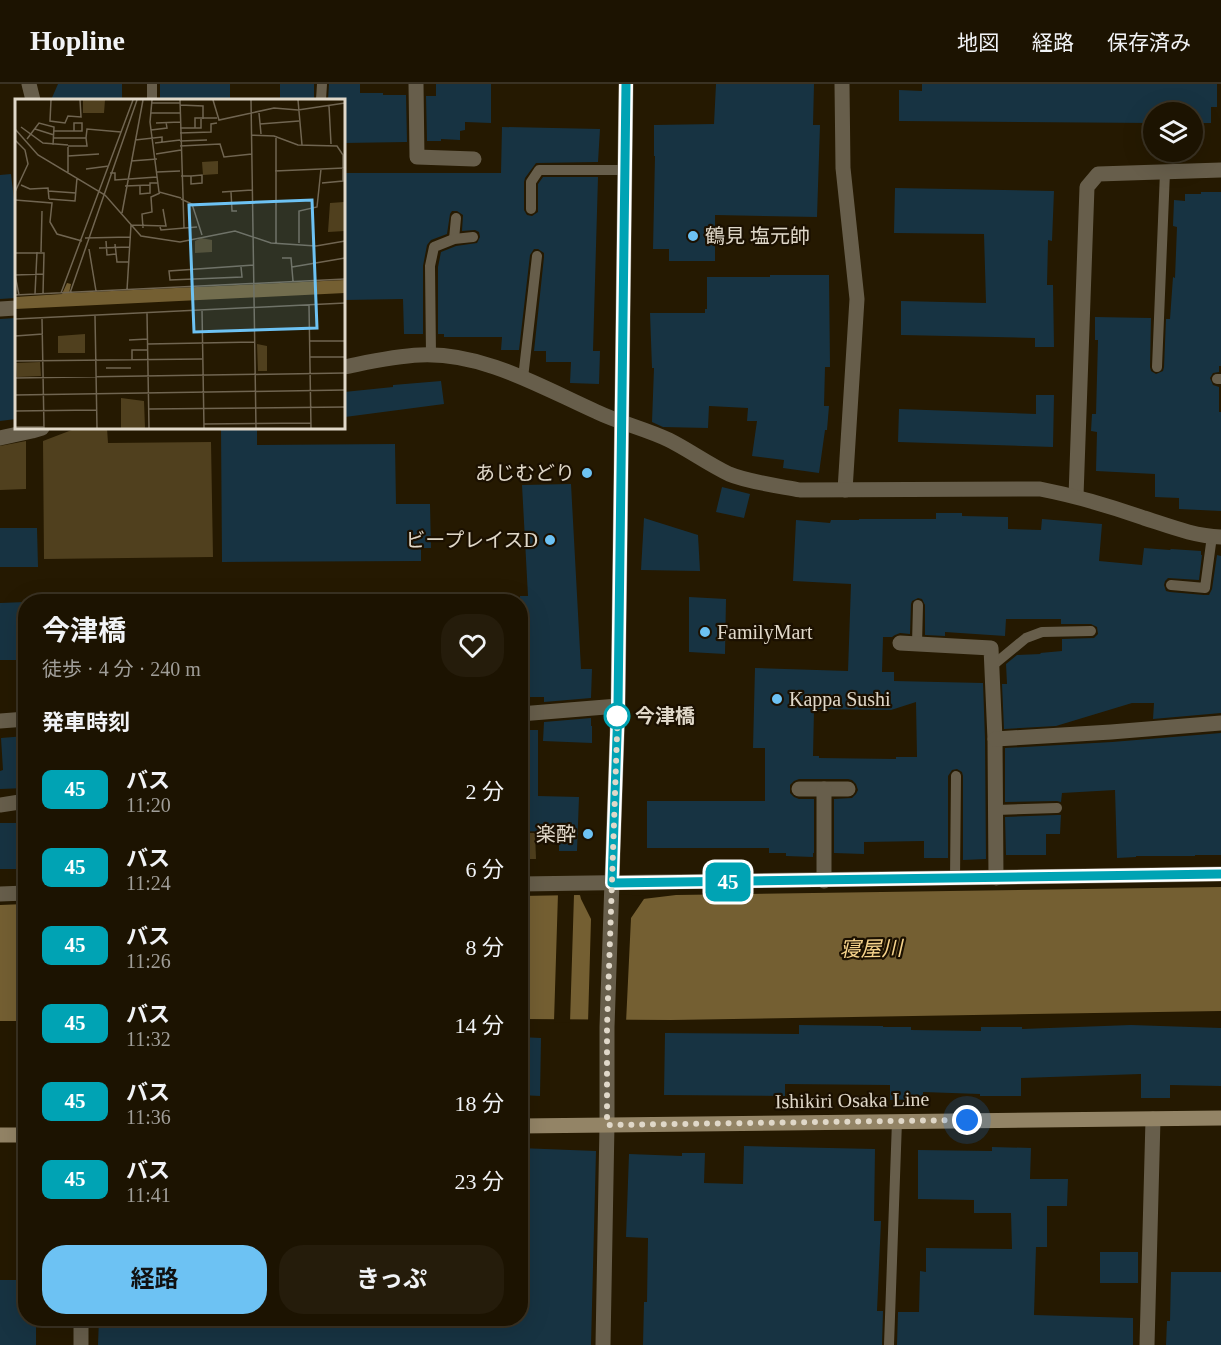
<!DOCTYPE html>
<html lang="ja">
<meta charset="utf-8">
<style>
body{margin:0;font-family:"Times New Roman","Noto Sans JP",serif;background:#251c0b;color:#f1f3f6;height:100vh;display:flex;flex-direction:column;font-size:22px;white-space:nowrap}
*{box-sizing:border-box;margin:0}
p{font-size:20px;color:#a09e99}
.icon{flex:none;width:33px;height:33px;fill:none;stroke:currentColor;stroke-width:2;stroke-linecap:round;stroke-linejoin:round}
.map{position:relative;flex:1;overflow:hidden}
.sheet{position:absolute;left:18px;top:510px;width:510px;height:732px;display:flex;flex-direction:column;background:#1c1301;border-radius:24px;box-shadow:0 6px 24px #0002,0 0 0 2px #3a3223}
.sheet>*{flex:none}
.badge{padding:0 12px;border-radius:9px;font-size:21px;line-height:39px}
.controls{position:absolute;left:1143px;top:18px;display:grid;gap:12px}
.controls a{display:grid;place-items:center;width:60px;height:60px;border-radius:50%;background:#1c1301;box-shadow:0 6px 24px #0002,0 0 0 2px #3a3223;font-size:30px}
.you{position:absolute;width:30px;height:30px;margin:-15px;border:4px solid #fff;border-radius:50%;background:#1a73e8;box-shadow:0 0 0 9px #1a73e833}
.map>.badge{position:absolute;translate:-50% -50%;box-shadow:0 0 0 3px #fff}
h2{padding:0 24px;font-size:22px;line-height:54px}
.round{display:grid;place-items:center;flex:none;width:63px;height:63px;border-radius:24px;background:#251c0b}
.summary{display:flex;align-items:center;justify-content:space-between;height:102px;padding:0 24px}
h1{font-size:28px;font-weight:700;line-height:45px}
.primary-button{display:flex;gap:12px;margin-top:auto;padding:12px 24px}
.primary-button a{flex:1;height:69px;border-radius:24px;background:#6dc2f3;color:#111;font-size:24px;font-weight:700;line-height:69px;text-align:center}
.primary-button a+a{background:#251c0b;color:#f1f3f6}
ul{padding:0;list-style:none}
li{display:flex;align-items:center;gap:18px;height:78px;padding:0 24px}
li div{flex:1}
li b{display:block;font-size:22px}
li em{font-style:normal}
li .badge{min-width:66px;font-weight:700;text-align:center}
header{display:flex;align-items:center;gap:36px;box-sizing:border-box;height:84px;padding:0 30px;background:#1c1301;border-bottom:2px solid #3a3223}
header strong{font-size:28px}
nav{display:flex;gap:33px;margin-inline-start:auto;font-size:21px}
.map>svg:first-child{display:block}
.green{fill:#50401e}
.water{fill:#745f32}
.pier{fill:#251901}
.building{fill:#173342;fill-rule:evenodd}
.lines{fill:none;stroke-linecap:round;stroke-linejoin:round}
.path{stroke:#776d59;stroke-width:4;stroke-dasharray:4.5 4.5;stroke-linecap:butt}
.service{stroke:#675e4b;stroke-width:10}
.minor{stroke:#675e4b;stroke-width:15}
.tertiary{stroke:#675e4b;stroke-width:15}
.secondary{stroke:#938466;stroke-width:15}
.line-casing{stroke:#fff;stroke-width:14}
.line{stroke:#00a3b4;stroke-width:9}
.walk{stroke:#e0d8c9;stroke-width:6;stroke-dasharray:0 10.8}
.poi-dot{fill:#6dc2f3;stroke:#1b1000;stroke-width:2}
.stop-dot{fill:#fff;stroke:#00a3b4;stroke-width:3}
.labels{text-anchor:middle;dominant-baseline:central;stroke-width:4.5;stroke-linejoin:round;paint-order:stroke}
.poi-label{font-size:20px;fill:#e0d8c9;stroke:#1b1000;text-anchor:start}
.stop-label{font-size:20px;font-weight:bold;fill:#e0d8c9;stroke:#1b1000;text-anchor:start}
.street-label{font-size:20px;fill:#e0d8c9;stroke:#1b1000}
.water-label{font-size:21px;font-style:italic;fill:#f7d48c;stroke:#1b1000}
.inset-road{fill:none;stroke:#706551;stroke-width:1.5}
.view{fill:#6dc2f3;fill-opacity:0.15;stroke:#6dc2f3;stroke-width:3}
.inset-edge{fill:none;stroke:#e0d8c9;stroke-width:3}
</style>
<header>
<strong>Hopline</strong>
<nav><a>地図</a><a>経路</a><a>保存済み</a></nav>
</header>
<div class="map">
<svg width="1221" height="1261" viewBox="0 0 1221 1261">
<rect width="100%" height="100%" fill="#251901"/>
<g class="green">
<path d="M77 344H107L108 359 211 358 213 473 44 475 43 357Z"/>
<path d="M26 357V405L0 406V362Z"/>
<path d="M521 749H535L536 775H521Z"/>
</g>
<g class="water">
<path d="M1221 803V927L671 936 521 935 520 812 578 811 643 815 676 811Z"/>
<path d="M25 820V937H0V821Z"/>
</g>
<g class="pier">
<path d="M558 809 574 810 570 939 554 938Z"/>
<path d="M618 810 646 812 631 834 626 939H588L591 835 581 815 580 811Z"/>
</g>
<g class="building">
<path d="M58 0H122V16H51Z"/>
<rect x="160" y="0" width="70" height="16"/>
<rect x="280" y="0" width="34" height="16"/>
<path d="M329 0H360V9H383V11H406L407 58 344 59V16H328Z"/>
<path d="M436 0H491V39L465 38V46L460 47V56L441 55V57H427L426 12H436Z"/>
<path d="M716 0H814L813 41H820L817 133 715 131V177H669V165H653L655 72H654V41L714 40Z"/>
<path d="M922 0H1217V23H1211V39H1192V28H1154V39L899 37V6L922 7Z"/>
<path d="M502 43 600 45 598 78 536 79 525 94 524 98V126L527 131 532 132 538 128V100L543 93H598L593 267H600L599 300 570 299 571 278H546V267H534L544 173V169L538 165H534L530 171 519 266H501L502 253H444V250H438V183L441 168 456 162 477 159 480 153 479 148 475 146 462 147 463 131 457 127H452L450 130 447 150 431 156 427 161 423 182V250H404L403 215 344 216V89H501Z"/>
<path d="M11 90 16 132V214L0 215V91Z"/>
<path d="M895 104 1054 107 1052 157 1048 156 1047 201H1053L1054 263H1035V254L901 251V217L986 219 984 150 894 149Z"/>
<path d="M1201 108H1221V282H1219V288L1213 289 1210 294 1213 301 1219 303V328H1221V427L1179 425V414L1155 413V390L1096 387 1097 348 1091 347 1092 330H1096L1098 256H1095V233L1151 234 1150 283 1151 287 1156 290 1163 287 1164 283 1166 235H1170L1173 193 1175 194 1177 143 1173 142 1174 116 1185 117V110H1201Z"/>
<path d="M770 191H829L830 283H825L824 322H829L827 346H825L819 389 783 384 784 376 752 372 757 337H747L748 324 709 322 708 344 663 343 652 338 654 284H652L650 229H705V225H707V193H770Z"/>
<path d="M16 234V335L0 337V235Z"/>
<path d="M441 297 444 320 345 333 344 308 393 303V301Z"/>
<path d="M1036 311H1054L1053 363 898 358 899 325 1036 330Z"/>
<path d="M221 344H257V361L395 360 396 420H430L431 464H421V477L222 478Z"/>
<path d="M571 400 581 585H592L591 614 544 618V613H528V603H520V512H528L522 401Z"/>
<path d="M722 403 750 410 744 434 716 428Z"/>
<path d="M936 429H962V432L1008 433V445L1041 446 1042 435 1102 440 1099 477 1142 481 1144 464 1170 466 1171 465 1201 467V471H1202L1199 496 1168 494 1165 497 1164 501 1166 507 1170 508 1204 511H1209L1212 505 1217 471 1221 472V629L1153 635 1154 619H1132L1056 642 1004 645 1002 600H1007L1006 580 1017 571 1041 570 1040 569 1062 567V555L1094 554 1098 550 1097 543 1091 540H1061V535H1006L1005 552 945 548V552L925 551V521L922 515 918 514 912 517 911 520 910 550 900 549 895 551 892 553H883L882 588H894V597L983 599 985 655 986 775 963 776V692L962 688 957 685 952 686 948 692V774H924V757L864 758V770L834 769V715L852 714 856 710 858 706 856 700 852 696 848 695H799L794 697 790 701V709L794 713 799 715H814V769H813V773L786 772V769H769V764H647V717H765V664H753L755 584 848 587 851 500 793 497 796 436 830 439 831 436H859V435H936ZM916 618 917 673H896V675L819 674V672H813L814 625 891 626Z"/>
<path d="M644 434 698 451 700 487 641 486Z"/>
<path d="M0 444H37L38 483H0Z"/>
<path d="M689 513 726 515 725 570 689 568Z"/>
<path d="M26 518V576H0V519Z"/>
<path d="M591 634V642H592V659L543 657 544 638Z"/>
<path d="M520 646H538V712L579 713 577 767H559V748L520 747Z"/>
<path d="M1221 649V771H1195V772H1136V773L1117 774 1115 706 1062 709 1061 718 1057 717 1005 718V664L1112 658Z"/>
<path d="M26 652V704L0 705V687L3 686 1 654Z"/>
<path d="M1057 731H1061L1060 750H1046V771H1006L1005 733Z"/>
<rect x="0" y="739" width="26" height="46"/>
<path d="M799 941 883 942V943H911V946L981 947V943H1022V945L1131 941 1221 944V1002L1170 1001V1014H1141V990L1021 994V1012H980V1010L923 1008V1015L890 1016V1001L785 1000V1012L664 1011 665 949 799 950Z"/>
<path d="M520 953 541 954 540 1012 520 1011Z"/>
<path d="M744 1062 875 1065 874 1137H881L877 1227H883L882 1261H643L644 1218H647L648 1154 626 1153 629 1070 682 1072V1069H705L704 1099 743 1100Z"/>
<path d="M992 1063 1031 1064 1030 1095H1068L1067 1122H1047V1163H1036L1034 1231 1133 1234V1261H897L898 1228H919L920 1187 926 1188V1164L1012 1165 1011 1129H974V1116L918 1115V1066L992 1067Z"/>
<path d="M520 1064 596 1067 591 1261H98L99 1234H520Z"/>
<rect x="1100" y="1168" width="38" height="31"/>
<path d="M1171 1188H1221V1261H1166L1167 1237H1170Z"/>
<path d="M0 1196H19L18 1215H26V1234H36V1261H0Z"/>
</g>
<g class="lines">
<path class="path" d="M520 765 527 771V782"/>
<g class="service">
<path d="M152 16V0"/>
<path d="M321 16 322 0"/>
<path d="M531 125V98L539 86H625"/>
<path d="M454 155 456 134"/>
<path d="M431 271 430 182 434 163 454 155 473 153"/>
<path d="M1157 283 1165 88"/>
<path d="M523 294 537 172"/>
<path d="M1217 295H1221"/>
<path d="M1171 501 1205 504 1212 452"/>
<path d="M917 560 918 521"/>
<path d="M992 582 1026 554 1042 548 1091 547"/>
<path d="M996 726 1057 724"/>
<path d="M955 795 956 692"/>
<path d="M889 1261 897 1037"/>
</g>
<g class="minor">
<path d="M29 0 33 16"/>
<path d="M416 0 417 73 474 75"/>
<path d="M842 0 843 84 857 215 845 406"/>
<path d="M0 225 16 224"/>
<path d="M1076 412 1087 103 1098 90 1221 86"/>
<path d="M900 559 991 564 995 655 996 794"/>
<path d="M520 630 618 622"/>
<path d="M0 637 26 635"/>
<path d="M995 655 1111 648 1221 639"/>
<path d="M799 705H848"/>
<path d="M824 705V797"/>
<path d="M0 721 26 717"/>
<path d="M81 1261V1234"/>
<path d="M603 1261 607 1040"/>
<path d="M1147 1261 1153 1035"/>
</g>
<g class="tertiary">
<path d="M344 283C369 278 394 272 420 271 483 268 541 303 597 328 620 339 646 345 669 356 689 366 708 380 729 390 748 398 779 402 800 406L1040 405C1076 412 1110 422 1144 434 1169 442 1194 452 1221 453"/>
<path d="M0 354 32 347 42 344"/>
<path d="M520 800 1221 790"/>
<path d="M0 810 26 809"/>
<path d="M607 1040V943L618 622 626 0"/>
</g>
<g class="secondary">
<path d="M520 1042 1221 1034"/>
<path d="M0 1051H26"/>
</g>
</g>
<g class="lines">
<defs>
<path id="line" d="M626 0 618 622 612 799 1221 790"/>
</defs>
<use href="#line" class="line-casing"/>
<use href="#line" class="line"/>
<path class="walk" d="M617 632 618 622 607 943V1041L967 1036"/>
</g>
<g class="poi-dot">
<circle cx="693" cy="152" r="6"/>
<circle cx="587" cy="389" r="6"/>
<circle cx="550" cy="456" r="6"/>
<circle cx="705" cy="548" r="6"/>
<circle cx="777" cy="615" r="6"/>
<circle cx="588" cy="750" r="6"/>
</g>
<circle class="stop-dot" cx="617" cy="632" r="12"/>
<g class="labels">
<g class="poi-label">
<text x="705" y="152">鶴見 塩元帥</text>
<text x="575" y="389" text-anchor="end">あじむどり</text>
<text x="538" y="456" text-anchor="end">ビープレイスD</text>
<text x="717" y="548">FamilyMart</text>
<text x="789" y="615">Kappa Sushi</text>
<text x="576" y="750" text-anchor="end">楽酔</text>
</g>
<g class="stop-label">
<text x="635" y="632">今津橋</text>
</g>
<g class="street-label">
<text transform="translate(852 1016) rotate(-1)">Ishikiri Osaka Line</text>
</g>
<g class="water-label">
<text transform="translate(871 865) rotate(-1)">寝屋川</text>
</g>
</g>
<g transform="translate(15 15)">
<rect width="330" height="330" fill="#251901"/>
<path d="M68 1H90L89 14H68ZM203 62V75L188 76 187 63ZM329 103 330 132 313 133 315 104ZM186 139 197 141V153L180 154V142ZM70 235V254H43V237ZM242 245 252 247V272H243ZM25 263 26 277 2 278 1 264ZM106 299 129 302 130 329H106Z" fill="#50401e"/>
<path d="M330 181V194L0 210V198L47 195 52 184 56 185 54 194Z" fill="#745f32"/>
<path class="inset-road" d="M36 1 35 22 50 24 53 17 66 18 65 1M137 1 135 23 144 93 166 99M165 1 169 129M198 1 204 21 259 9 283 11 330 4M236 1 241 329M283 1 287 46M136 4H165M165 6 188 7V20M314 7 316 45M136 14H165M244 14 246 35M141 24 165 23M245 25 284 22M6 28 28 44 53 46M165 29H186V20M180 29V19H202M0 30 23 56 90 96 126 137 165 143 220 132 256 144 301 147 330 142M20 30 39 36M136 31 152 29 151 23M39 32H67V24H59V32M165 34 196 33V25L202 24M236 36 259 37 283 46 322 47 328 56V82L307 84M39 39H71L72 47H53M71 39 72 30 106 33M12 40 24 24 39 28 38 46M0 41 10 51 13 65 0 93M120 41 147 38V43M165 42 192 41M140 44 165 41M165 47 205 45 209 58 237 55M141 55 166 51M53 57 84 55M116 62 142 60M71 70 94 67M260 72 329 69M53 73V48M142 73 165 72M95 74H100V81L142 78M166 77H176L187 76V84L176 85V77M6 86 15 90 33 89 34 100M110 87 135 86M125 87V95L135 94V84H143M33 92 61 94M207 93 237 91M216 93 217 112H222M34 100 60 102 62 79M166 100 177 105 187 136M0 101 37 104 35 123 42 135 67 142M0 102V142M107 114 128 1M145 128 146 131 182 128M128 129 127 115 137 113 136 98 145 94M70 139 115 138M91 142 92 156 101 155M261 144V37M284 144V112L302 108 306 70M100 145 102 163H113M84 149 114 148M74 150 81 192M26 153 27 112M0 154H29L28 195M267 159H276L278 182M226 168 227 178 155 181 154 172 239 166M277 168 330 159M0 176 29 175M0 176 4 196M112 191 116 126 151 127 148 110M46 194 118 1M55 194 122 1M20 195 22 153M0 196 330 180M294 206 296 329M187 211 189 329M132 214 134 329M80 217 82 329M0 220 330 204M27 220 29 329M0 237 28 235M114 241 133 240M295 242H330M133 245 240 243M295 258H330M117 261V251H133M0 262 187 260M91 269H116M0 279 330 274M0 296 330 291M134 310 330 308M0 312 81 311M189 325 296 324M0 328H29"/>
<path class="view" d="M297 101 302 229 179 233 174 106Z"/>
<rect width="330" height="330" class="inset-edge"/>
</g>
</svg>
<div class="controls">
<a><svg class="icon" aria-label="layers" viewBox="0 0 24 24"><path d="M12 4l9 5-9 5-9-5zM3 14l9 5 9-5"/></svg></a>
</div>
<div class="you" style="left:967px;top:1036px"></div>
<b class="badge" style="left:728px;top:798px;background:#00a3b4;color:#fff">45</b>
<section class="sheet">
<div class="summary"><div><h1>今津橋</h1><p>徒歩 · 4 分 · 240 m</p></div><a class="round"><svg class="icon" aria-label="heart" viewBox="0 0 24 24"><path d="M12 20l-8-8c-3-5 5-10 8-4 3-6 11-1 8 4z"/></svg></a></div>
<h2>発車時刻</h2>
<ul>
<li><span class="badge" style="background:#00a3b4;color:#fff">45</span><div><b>バス</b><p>11:20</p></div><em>2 分</em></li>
<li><span class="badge" style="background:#00a3b4;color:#fff">45</span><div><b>バス</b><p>11:24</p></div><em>6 分</em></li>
<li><span class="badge" style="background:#00a3b4;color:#fff">45</span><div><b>バス</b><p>11:26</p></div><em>8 分</em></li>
<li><span class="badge" style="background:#00a3b4;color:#fff">45</span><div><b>バス</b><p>11:32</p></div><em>14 分</em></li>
<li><span class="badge" style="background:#00a3b4;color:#fff">45</span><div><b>バス</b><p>11:36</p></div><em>18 分</em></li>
<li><span class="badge" style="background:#00a3b4;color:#fff">45</span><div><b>バス</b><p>11:41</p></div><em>23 分</em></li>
</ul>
<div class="primary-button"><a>経路</a><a>きっぷ</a></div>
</section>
</div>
